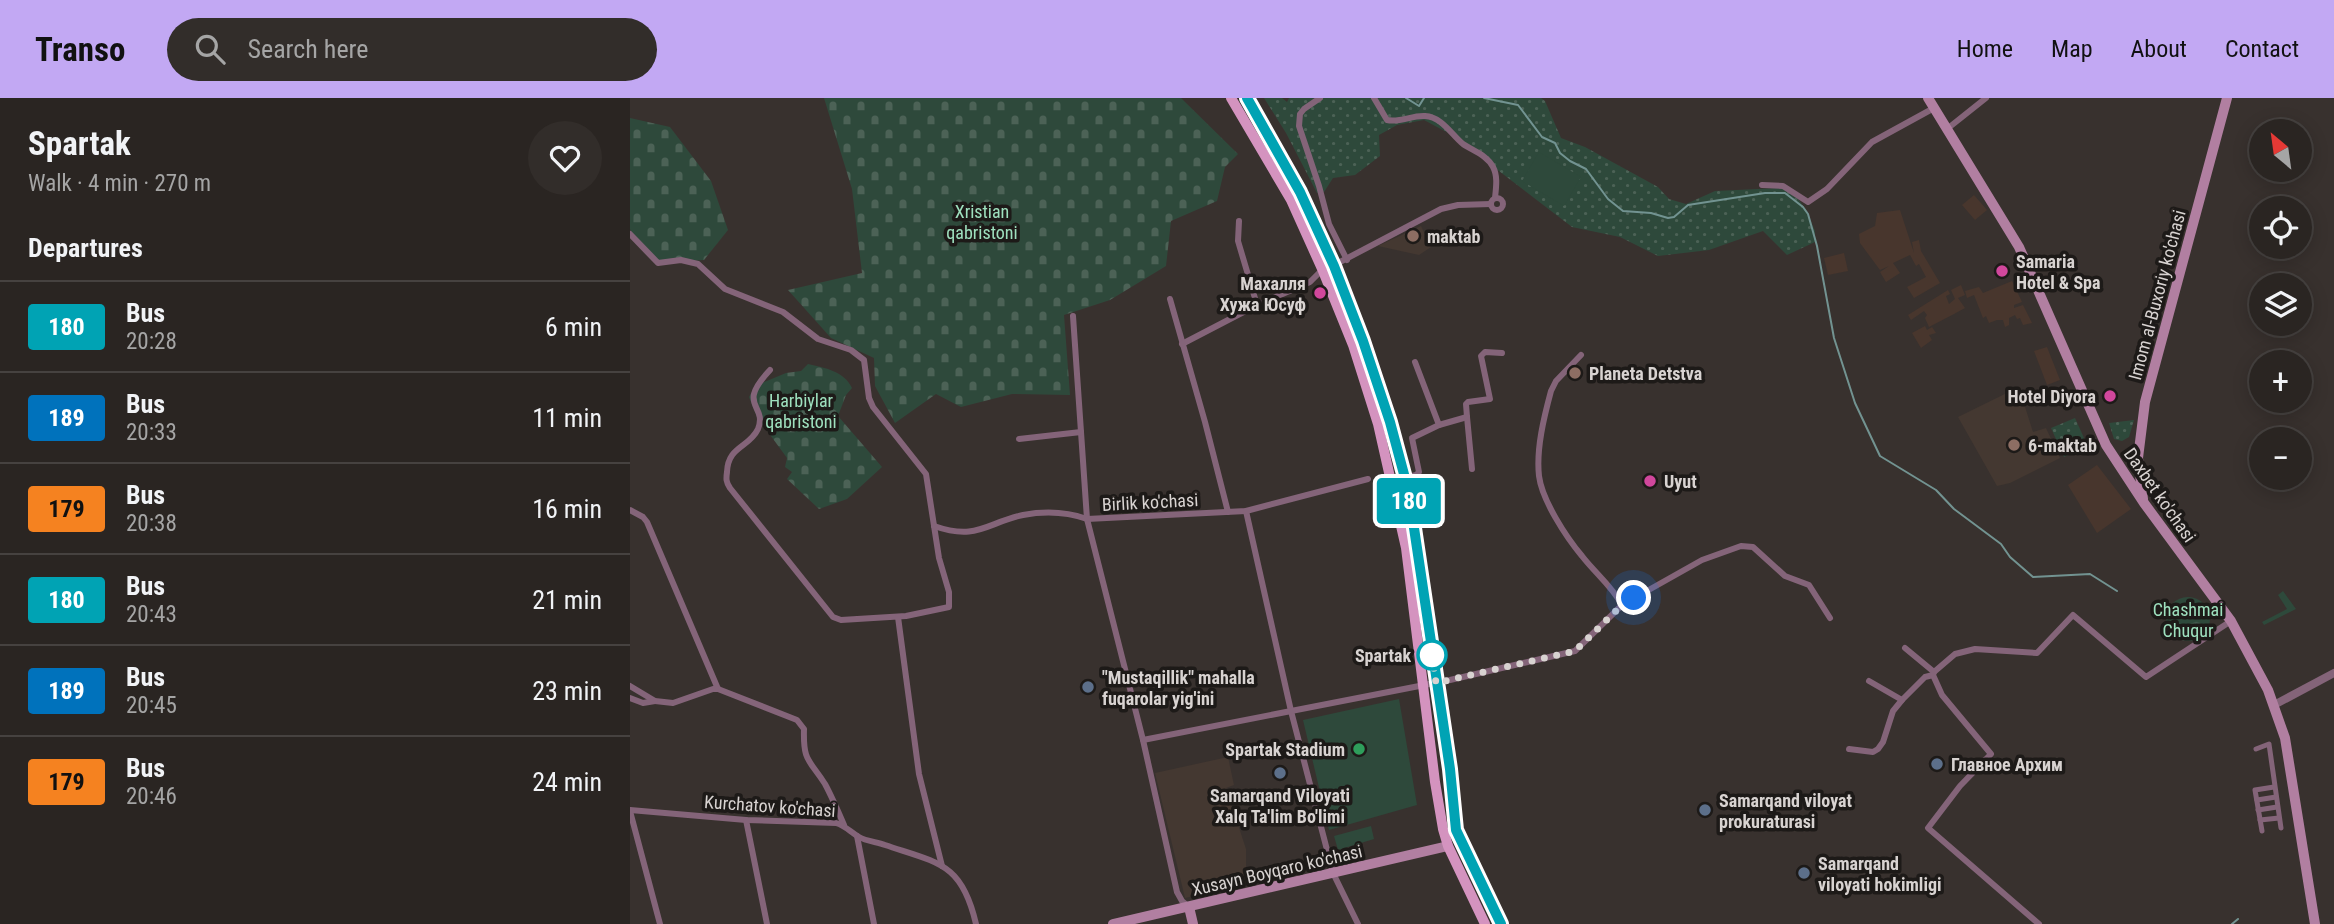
<!DOCTYPE html>
<meta charset="utf-8">
<style>
body{margin:0;font-family:"Roboto Condensed",sans-serif;background:#322d2a;color:#f1f3f6;height:100vh;display:flex;flex-direction:column;font-size:26px;white-space:nowrap}
*{box-sizing:border-box;margin:0}
p{font-size:23px;color:#a5a5a5}
.icon{flex:none;width:38px;height:38px;fill:none;stroke:currentColor;stroke-width:2;stroke-linecap:round;stroke-linejoin:round}
.map{position:relative;flex:1;overflow:hidden}
.side{display:flex;flex-direction:column;background:#2a2522;width:630px}
.side>*{flex:none}
.badge{padding:0 14px;border-radius:5px;font-size:24px;line-height:46px}
.needle{width:46px;rotate:331deg}
.buttons{position:absolute;left:1619px;top:21px;display:grid;gap:14px}
.buttons a{display:grid;place-items:center;width:63px;height:63px;border-radius:50%;background:#2a2522;box-shadow:0 4px 18px #0003,0 0 0 2px #464240;font-size:35px}
.you{position:absolute;width:35px;height:35px;margin:-18px;border:5px solid #fff;border-radius:50%;background:#1a73e8;box-shadow:0 0 0 10px #1a73e833}
.map>.badge{position:absolute;translate:-50% -50%;box-shadow:0 0 0 4px #fff}
h2{padding:0 28px;font-size:26px;line-height:63px}
.round{display:grid;place-items:center;flex:none;width:74px;height:74px;border-radius:37px;background:#322d2a}
.headline{display:flex;align-items:center;justify-content:space-between;height:119px;padding:0 28px}
h1{font-size:33px;font-weight:700;line-height:52px}
ul{padding:0;list-style:none}
li{display:flex;align-items:center;gap:21px;height:91px;padding:0 28px;border-top:2px solid #464240}
li div{flex:1}
li b{display:block;font-size:26px}
li em{font-style:normal}
li .badge{min-width:77px;font-weight:700;text-align:center}
header{display:flex;align-items:center;gap:42px;box-sizing:border-box;height:98px;padding:0 35px;background:#c2a8f3;color:#111}
header strong{font-size:33px}
nav{display:flex;gap:38px;margin-inline-start:auto;font-size:24px}
.search{width:490px;height:63px;background:#322d2a;display:flex;align-items:center;gap:18px;box-sizing:border-box;padding:0 24px;border-radius:38px;color:#a5a5a5;font-size:26px}
main{display:flex;flex:1;min-height:0}
.map>svg:first-child{display:block}
.commercial{fill:#48362d}
.built{fill:#443831}
.grass{fill:url(#grass-dots)}
.forest{fill:url(#forest-crowns)}
.cemetery{fill:url(#cemetery-stones)}
.green{fill:#2e493b}
.lines{fill:none;stroke-linecap:round;stroke-linejoin:round}
.stream{stroke:#729391;stroke-width:2}
.pedestrian{stroke:#846479;stroke-width:5}
.minor{stroke:#846479;stroke-width:6}
.tertiary{stroke:#846479;stroke-width:8}
.secondary{stroke:#b17fa1;stroke-width:10}
.primary{stroke:#d493bf;stroke-width:10}
.line-casing{stroke:#fff;stroke-width:16}
.line{stroke:#00a3b4;stroke-width:10}
.walk{stroke:#d8d3d1;stroke-width:7;stroke-dasharray:0 12.6}
.education-dot{fill:#8d6e63;stroke:#1d1a18;stroke-width:2.5}
.hotel-dot{fill:#d1479c;stroke:#1d1a18;stroke-width:2.5}
.stop-dot{fill:#fff;stroke:#00a3b4;stroke-width:3.5}
.service-dot{fill:#5c6f8a;stroke:#1d1a18;stroke-width:2.5}
.leisure-dot{fill:#2e9e5b;stroke:#1d1a18;stroke-width:2.5}
.labels{text-anchor:middle;dominant-baseline:central;stroke-width:7;stroke-linejoin:round;paint-order:stroke}
.park-label{font-size:18px;fill:#9ee0be;stroke:#1d1a18}
.poi-label{font-size:18px;font-weight:bold;fill:#d8d3d1;stroke:#1d1a18;text-anchor:start}
.street-label{font-size:18px;fill:#d8d3d1;stroke:#1d1a18}
.stop-label{font-size:18px;font-weight:bold;fill:#d8d3d1;stroke:#1d1a18;text-anchor:end}
</style>
<header>
<strong>Transo</strong>
<div class="search"><svg class="icon" aria-label="search" viewBox="0 0 24 24"><circle cx="10" cy="10" r="6"/><path d="M15 15l6 6"/></svg>Search here</div>
<nav><a>Home</a><a>Map</a><a>About</a><a>Contact</a></nav>
</header>
<main>
<section class="side">
<div class="headline"><div><h1>Spartak</h1><p>Walk · 4 min · 270 m</p></div><a class="round"><svg class="icon" aria-label="heart" viewBox="0 0 24 24"><path d="M12 20l-8-8c-3-5 5-10 8-4 3-6 11-1 8 4z"/></svg></a></div>
<h2>Departures</h2>
<ul>
<li><span class="badge" style="background:#00a3b4;color:#fff">180</span><div><b>Bus</b><p>20:28</p></div><em>6 min</em></li>
<li><span class="badge" style="background:#0072bc;color:#fff">189</span><div><b>Bus</b><p>20:33</p></div><em>11 min</em></li>
<li><span class="badge" style="background:#f58220;color:#111">179</span><div><b>Bus</b><p>20:38</p></div><em>16 min</em></li>
<li><span class="badge" style="background:#00a3b4;color:#fff">180</span><div><b>Bus</b><p>20:43</p></div><em>21 min</em></li>
<li><span class="badge" style="background:#0072bc;color:#fff">189</span><div><b>Bus</b><p>20:45</p></div><em>23 min</em></li>
<li><span class="badge" style="background:#f58220;color:#111">179</span><div><b>Bus</b><p>20:46</p></div><em>24 min</em></li>
</ul>
</section>
<div class="map">
<svg width="1704" height="826" viewBox="0 0 1704 826">
<defs>
<pattern id="grass-dots" width="8" height="8" patternUnits="userSpaceOnUse" patternTransform="scale(1.75)"><rect width="8" height="8" fill="#2e493b"/><path d="M2 2h.1M6 6h.1" fill="none" stroke="#4c6256" stroke-width="1.8" stroke-linecap="round"/></pattern>
<pattern id="forest-crowns" width="20" height="18" patternUnits="userSpaceOnUse" patternTransform="scale(1.75)"><rect width="20" height="18" fill="#2e493b"/><path d="M2 6a3 3 0 1 1 6 0M12 15a3 3 0 1 1 6 0" fill="none" stroke="#4c6256"/></pattern>
<pattern id="cemetery-stones" width="16" height="16" patternUnits="userSpaceOnUse" patternTransform="scale(1.75)"><rect width="16" height="16" fill="#2e493b"/><path d="M2 7V4a2 2 0 0 1 4 0v3zM10 15v-3a2 2 0 0 1 4 0v3z" fill="#4c6256"/></pattern>
</defs>
<rect width="100%" height="100%" fill="#38312e"/>
<g class="commercial">
<path d="M1344 97 1357 112 1345 122 1332 107Z"/>
<path d="M1270 112 1284 155 1282 144 1289 142 1291 153 1310 185 1284 200 1277 189 1296 179 1289 166 1286 168 1280 157 1263 165 1270 175 1256 184 1250 174 1259 168 1250 172 1230 145 1229 136 1245 128 1247 115Z"/>
<path d="M1214 155 1218 173 1198 177 1194 160Z"/>
<path d="M1382 183 1392 204 1384 207V210L1393 207 1402 225 1393 227 1390 220 1387 221 1385 217 1379 220V227L1375 229 1373 222H1367L1359 225 1356 218 1353 220 1344 197 1337 200 1335 193 1349 189 1353 195Z"/>
<path d="M1331 187 1335 197 1328 200 1335 210 1324 216 1299 229 1295 220 1297 217 1294 213 1281 222 1278 217 1318 192 1320 196 1316 198 1319 206 1325 201 1321 192Z"/>
<path d="M1295 228 1297 232 1302 229 1306 235 1299 237 1302 242 1291 250 1282 235Z"/>
<path d="M1417 249 1430 282 1417 287 1404 253Z"/>
<path d="M1467 367 1501 411 1467 435 1438 387Z"/>
</g>
<g class="built">
<path d="M791 128 801 149 789 157 748 148Z"/>
<path d="M1383 292 1391 296 1403 334 1416 330 1430 360 1380 385 1367 388 1328 319Z"/>
<path d="M598 659 604 687 596 690 616 751V771L626 784 555 800 525 675Z"/>
</g>
<g class="grass">
<path d="M634 0H652L657 4 659 0H911L915 3 931 40 955 49 1028 89 1039 101 1056 106 1085 93 1152 90 1167 99 1177 114 1185 133V144L1157 157 1133 133 1079 152 1028 158 990 139 942 129 822 37 794 22 767 27 749 37 750 58 725 77 703 80 694 94 687 95 656 35Z"/>
<path d="M1445 320 1458 349 1434 359 1421 330Z"/>
<path d="M1504 322 1499 339 1492 343 1484 341 1479 325Z"/>
</g>
<circle class="forest" cx="1558" cy="521" r="22"/>
<g class="cemetery">
<path d="M194 0H551L608 56 595 69 587 103 541 123 536 168 480 202 434 217 440 297 382 296 331 309 306 296 265 325 245 288 244 260 201 240 158 192 232 175 222 91Z"/>
<path d="M0 20 40 29 81 83 98 132 74 162 29 165 5 143 0 131Z"/>
<path d="M178 266C195 270 214 273 222 290L216 297 208 318 252 369 217 401 189 411 157 381 162 374 155 369 157 360 127 319 119 299 125 288 156 275 171 273Z"/>
</g>
<g class="green">
<path d="M909 54 951 79 934 108 892 83Z"/>
<path d="M1653 493 1666 511 1634 527 1632 524 1657 511 1648 497Z"/>
<path d="M769 601 787 707 699 732 673 622Z"/>
<path d="M741 728 744 741 708 752 704 738Z"/>
</g>
<g class="lines">
<g class="stream">
<path d="M776 0 789 8 794 0"/>
<path d="M854 0 888 7 912 39 925 45 930 55 940 63 956 71 978 101 993 113 1021 115 1038 120 1044 119 1058 107 1135 95H1155L1173 109 1178 116 1187 148 1204 240 1225 305 1250 358 1306 392 1324 411 1371 446 1380 459 1403 479 1460 476 1487 493"/>
<path d="M1602 826 1608 821"/>
</g>
<g class="pedestrian">
<path d="M1626 651 1639 646 1651 730"/>
<path d="M1627 702 1646 699"/>
<path d="M1628 712 1647 709"/>
<path d="M1630 722 1649 720"/>
<path d="M1632 733 1625 692 1644 689"/>
</g>
<g class="minor">
<path d="M690 0 674 11 670 16 669 28 689 88 699 126 717 162"/>
<path d="M744 0 757 22C770 25 782 17 795 18 812 19 821 36 833 46 843 53 857 57 863 69 868 78 866 90 865 100"/>
<path d="M1317 31 1356 0"/>
<path d="M1132 87 1153 88 1178 104 1197 91 1242 44 1304 10"/>
<circle cx="867" cy="106" r="6"/>
<path d="M609 123 608 143 627 207"/>
<path d="M0 136 28 165 51 162 68 166 95 191 153 214 188 241 221 252 234 262 239 300 243 309 296 376 309 460 319 494V509L276 518 211 522 203 519 100 390C96 384 96 381 97 374 98 348 119 350 128 331 138 306 105 309 140 272"/>
<path d="M540 201 575 324 598 414"/>
<path d="M443 218 457 421 513 642 547 794 552 803 558 808"/>
<path d="M552 246 627 207 680 184 689 175 811 111 828 107 861 106"/>
<path d="M951 257 926 283 921 293C914 319 906 351 909 378 912 402 936 439 952 458 965 475 982 488 992 507"/>
<path d="M785 264 809 327"/>
<path d="M837 319 842 371"/>
<path d="M389 341 451 334"/>
<path d="M775 380 786 377 789 374 782 340 809 327 837 319 836 306 838 304 860 301 851 258 855 254 872 255"/>
<path d="M0 412 13 419 17 424 88 591"/>
<path d="M616 413 661 613 703 775 728 826"/>
<path d="M304 428C347 443 356 425 393 417 415 413 437 414 457 421L616 413 738 381"/>
<path d="M268 519 289 676 312 768"/>
<path d="M1275 550 1304 574"/>
<path d="M1239 583 1272 602 1295 579 1303 577"/>
<path d="M0 588 25 603 43 605 83 591H88L167 622 174 631C173 664 179 661 195 686 202 699 208 713 214 727"/>
<path d="M0 600 13 605 25 603"/>
<path d="M513 642 820 582 945 553 992 507 1072 462 1111 448 1123 449 1155 478 1179 487 1200 520"/>
<path d="M1219 651 1243 654 1248 651 1253 644 1263 613 1272 602"/>
<path d="M0 712 116 722 206 725C216 728 220 734 229 739 236 743 246 744 255 747 309 765 332 765 346 826"/>
<path d="M0 713 30 826"/>
<path d="M116 722 137 826"/>
<path d="M227 738 244 826"/>
<path d="M1409 826 1298 730 1330 688 1361 656 1312 597 1303 577 1304 574 1325 556 1345 551 1407 555 1443 517 1516 579 1601 523"/>
</g>
<path class="tertiary" d="M1644 607 1704 575"/>
<g class="secondary">
<path d="M1298 0 1389 149 1476 347 1514 405 1601 523 1638 592 1655 640 1685 826"/>
<path d="M1513 401 1508 360 1515 304 1597 0"/>
<path d="M559 809 563 826"/>
<path d="M483 826 818 748"/>
</g>
<g class="primary">
<path d="M601 0 661 102 693 173 723 247 748 326 776 450 805 684 813 731 818 748 855 826"/>
<path d="M617 0 670 94 704 168 733 243 760 324 776 384 820 671 826 732 871 826"/>
</g>
</g>
<g class="lines">
<defs>
<path id="line" d="M617 0 670 94 704 168 733 243 760 324 775 380 784 430 820 671 826 732 871 826"/>
</defs>
<use href="#line" class="line-casing"/>
<use href="#line" class="line"/>
<path class="walk" d="M802 557 800 545 806 585 945 553 992 507 1004 500"/>
</g>
<g class="education-dot">
<circle cx="783" cy="138" r="7"/>
<circle cx="945" cy="275" r="7"/>
<circle cx="1384" cy="347" r="7"/>
</g>
<g class="hotel-dot">
<circle cx="1372" cy="173" r="7"/>
<circle cx="690" cy="195" r="7"/>
<circle cx="1480" cy="298" r="7"/>
<circle cx="1020" cy="383" r="7"/>
</g>
<circle class="stop-dot" cx="802" cy="557" r="14"/>
<g class="service-dot">
<circle cx="458" cy="589" r="7"/>
<circle cx="1307" cy="666" r="7"/>
<circle cx="650" cy="675" r="7"/>
<circle cx="1075" cy="712" r="7"/>
<circle cx="1174" cy="775" r="7"/>
</g>
<circle class="leisure-dot" cx="729" cy="651" r="7"/>
<g class="labels">
<g class="park-label">
<text x="352" y="113">Xristian<tspan x="352" dy="21">qabristoni</tspan></text>
<text x="171" y="302">Harbiylar<tspan x="171" dy="21">qabristoni</tspan></text>
<text x="1558" y="511">Chashmai<tspan x="1558" dy="21">Chuqur</tspan></text>
</g>
<g class="poi-label">
<text x="797" y="138">maktab</text>
<text x="1386" y="163">Samaria<tspan x="1386" dy="21">Hotel &amp; Spa</tspan></text>
<text x="676" y="185" text-anchor="end">Махалля<tspan x="676" dy="21">Хужа Юсуф</tspan></text>
<text x="959" y="275">Planeta Detstva</text>
<text x="1466" y="298" text-anchor="end">Hotel Diyora</text>
<text x="1398" y="347">6-maktab</text>
<text x="1034" y="383">Uyut</text>
<text x="472" y="579">"Mustaqillik" mahalla<tspan x="472" dy="21">fuqarolar yig'ini</tspan></text>
<text x="715" y="651" text-anchor="end">Spartak Stadium</text>
<text x="1321" y="666">Главное Архим</text>
<text x="650" y="697" text-anchor="middle">Samarqand Viloyati<tspan x="650" dy="21">Xalq Ta'lim Bo'limi</tspan></text>
<text x="1089" y="702">Samarqand viloyat<tspan x="1089" dy="21">prokuraturasi</tspan></text>
<text x="1188" y="765">Samarqand<tspan x="1188" dy="21">viloyati hokimligi</tspan></text>
</g>
<g class="street-label">
<text transform="translate(1527 197) rotate(-75)">Imom al-Buxoriy ko'chasi</text>
<text transform="translate(1530 397) rotate(55)">Daxbet ko'chasi</text>
<text transform="translate(520 404) rotate(-3)">Birlik ko'chasi</text>
<text transform="translate(140 708) rotate(4)">Kurchatov ko'chasi</text>
<text transform="translate(647 772) rotate(-13)">Xusayn Boyqaro ko'chasi</text>
</g>
<g class="stop-label">
<text x="781" y="557">Spartak</text>
</g>
</g>
</svg>
<div class="buttons">
<a><svg class="needle" viewBox="-14 -14 28 28"><path d="M0-13l5 13h-10z" fill="#e53935"/><path d="M0 13l5-13h-10z" fill="#a5a5a5"/></svg></a>
<a><svg class="icon" aria-label="locate" viewBox="0 0 24 24"><circle cx="12" cy="12" r="6"/><path d="M12 2v4M12 18v4M2 12h4M18 12h4"/></svg></a>
<a><svg class="icon" aria-label="layers" viewBox="0 0 24 24"><path d="M12 4l9 5-9 5-9-5zM3 14l9 5 9-5"/></svg></a>
<a>+</a>
<a>−</a>
</div>
<div class="you" style="left:1004px;top:500px"></div>
<b class="badge" style="left:779px;top:403px;background:#00a3b4;color:#fff">180</b>
</div>
</main>
